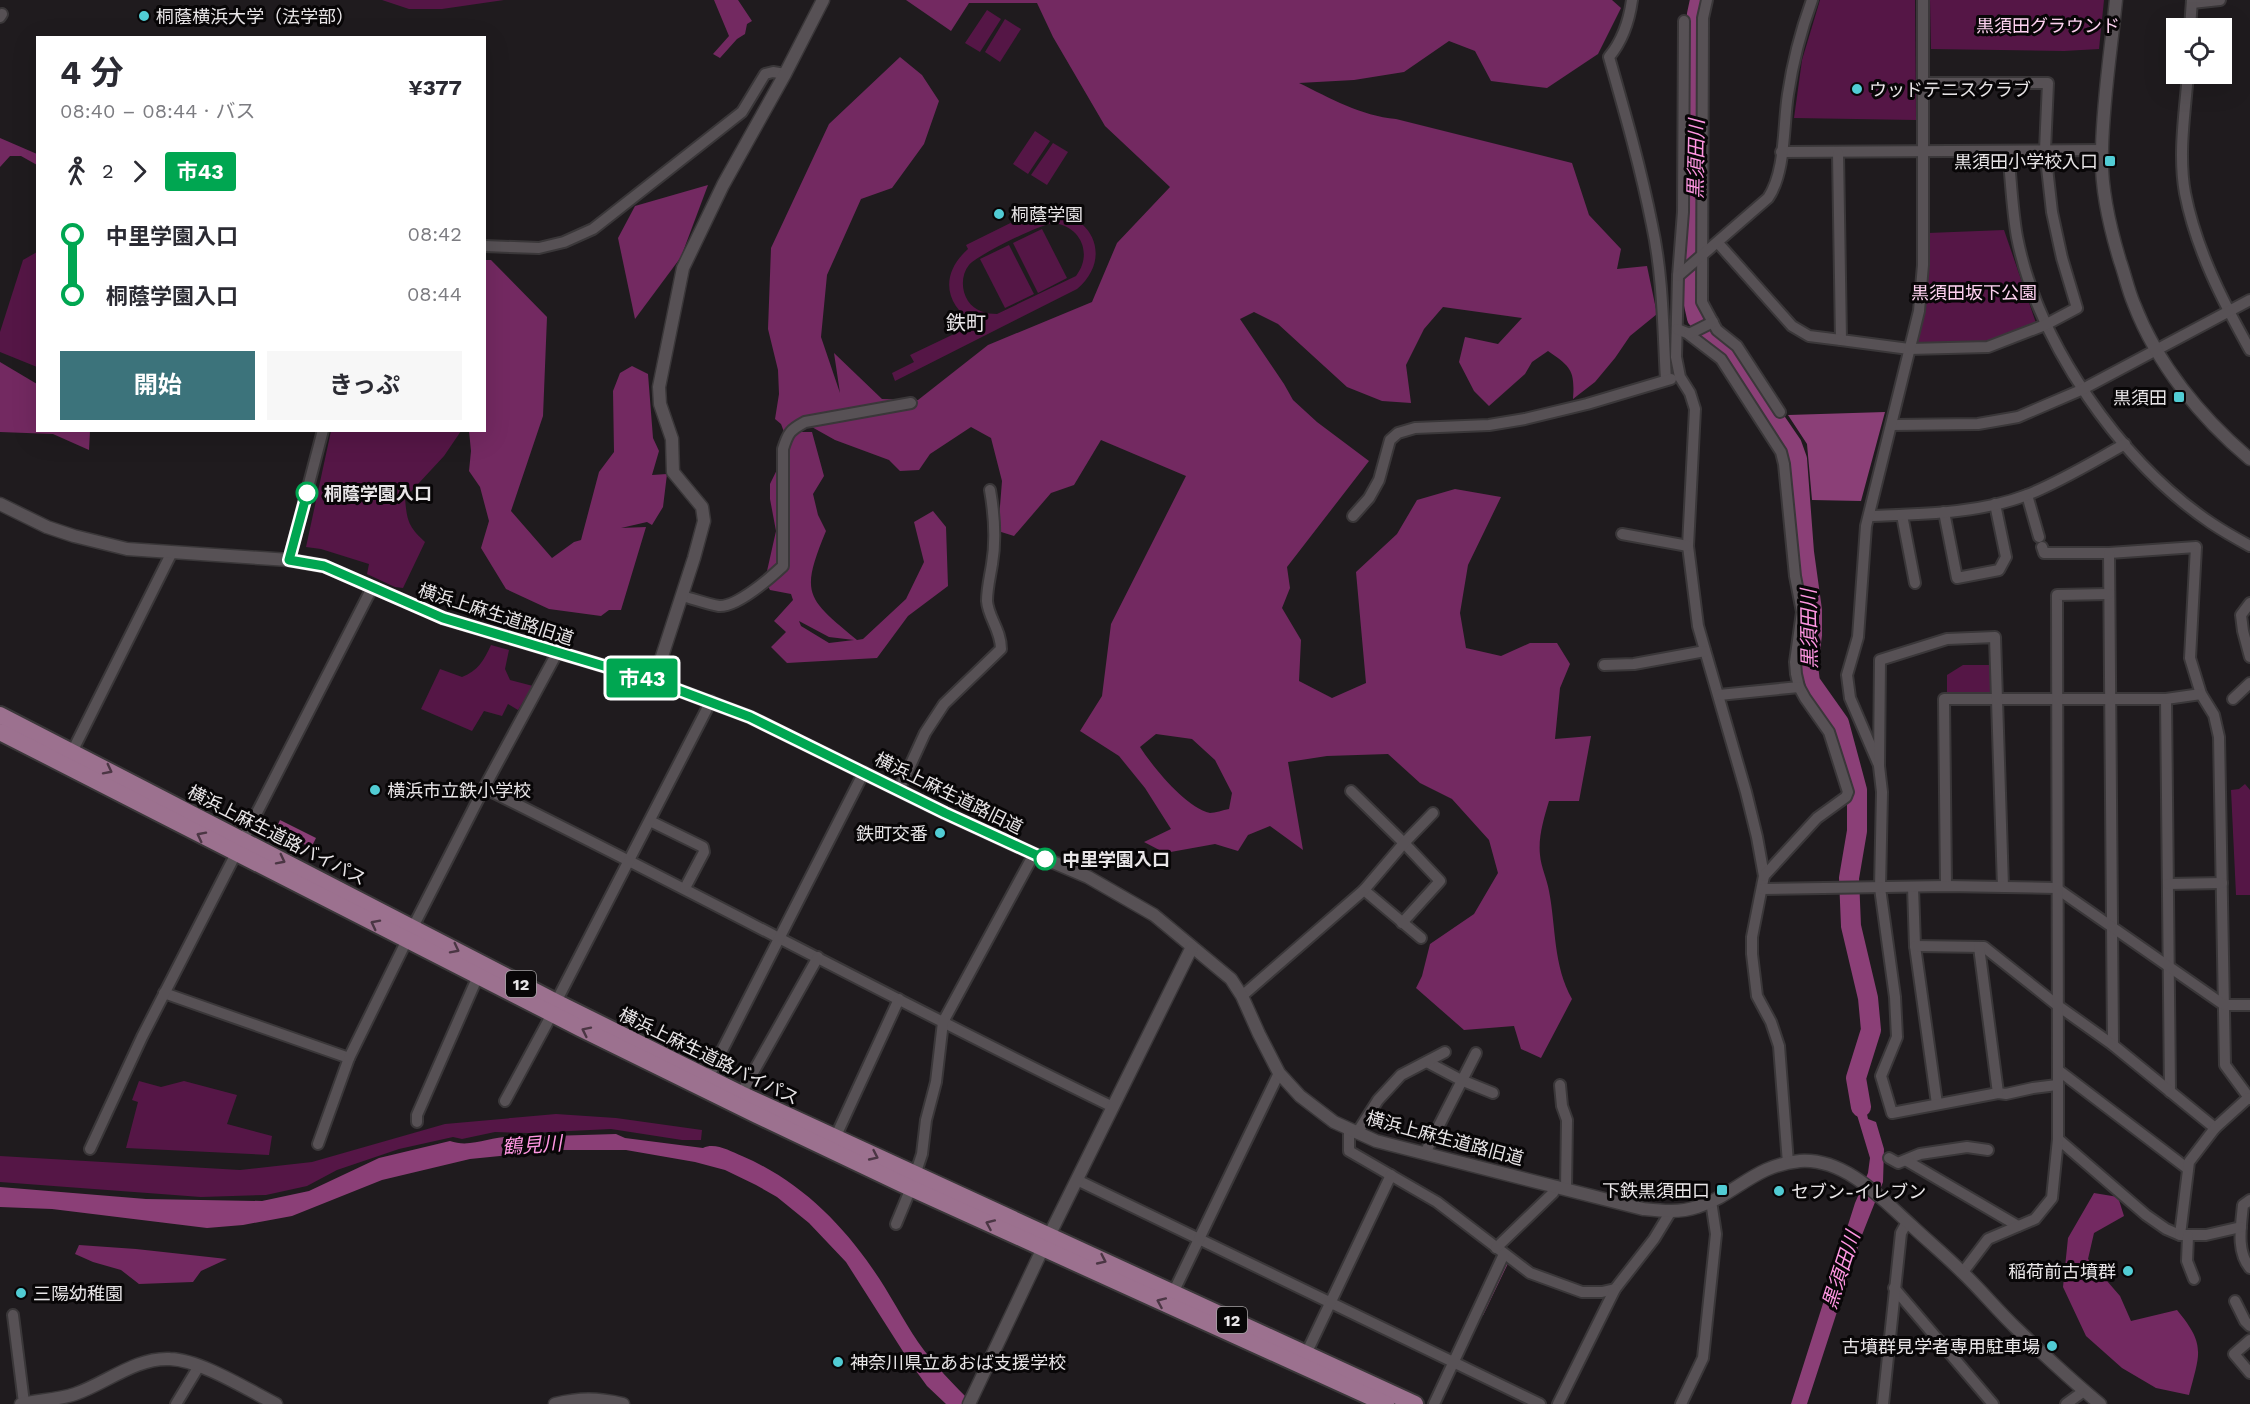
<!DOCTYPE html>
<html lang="ja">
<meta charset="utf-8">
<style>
body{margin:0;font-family:"Work Sans","Noto Sans JP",sans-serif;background:#f7f7f7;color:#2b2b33;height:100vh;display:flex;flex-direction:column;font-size:22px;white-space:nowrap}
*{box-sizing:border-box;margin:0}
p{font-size:20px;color:#7c7c81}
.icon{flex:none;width:33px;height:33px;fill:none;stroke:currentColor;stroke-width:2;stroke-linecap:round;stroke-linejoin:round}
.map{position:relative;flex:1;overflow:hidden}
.side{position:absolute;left:36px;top:36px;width:450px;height:396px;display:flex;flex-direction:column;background:#fff;border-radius:0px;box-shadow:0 6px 24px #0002}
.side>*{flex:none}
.badge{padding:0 12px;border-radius:4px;font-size:21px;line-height:39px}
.tools{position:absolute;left:2166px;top:18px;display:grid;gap:12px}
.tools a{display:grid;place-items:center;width:66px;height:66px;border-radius:0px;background:#fff;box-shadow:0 6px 24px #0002;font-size:30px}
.map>.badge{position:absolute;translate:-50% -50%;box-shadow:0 0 0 3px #fff}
.legs{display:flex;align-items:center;gap:9px;height:66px;padding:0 24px;font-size:20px}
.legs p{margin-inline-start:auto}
.head{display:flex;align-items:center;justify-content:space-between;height:102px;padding:0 24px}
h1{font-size:33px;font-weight:700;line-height:45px}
.action{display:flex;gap:12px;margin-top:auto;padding:12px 24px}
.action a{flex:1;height:69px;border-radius:0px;background:#3c737b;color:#fff;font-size:24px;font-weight:700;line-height:69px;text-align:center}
.action a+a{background:#f7f7f7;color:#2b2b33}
ul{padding:0 24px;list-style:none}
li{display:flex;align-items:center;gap:21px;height:60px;font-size:22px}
li i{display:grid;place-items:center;width:9px;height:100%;margin:0 8px;background:currentColor}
li i::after{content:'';width:15px;height:15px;margin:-8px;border:4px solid;border-radius:50%;background:#fff}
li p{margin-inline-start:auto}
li:first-child i{background:linear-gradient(#0000 50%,currentColor 0)}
li:last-child i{background:linear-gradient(currentColor 50%,#0000 0)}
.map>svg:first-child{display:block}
.green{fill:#551646;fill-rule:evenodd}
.forest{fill:#732961;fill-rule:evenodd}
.water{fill:#8b3f77}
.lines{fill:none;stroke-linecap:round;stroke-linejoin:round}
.stream{stroke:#8b3f77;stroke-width:3}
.river{stroke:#8b3f77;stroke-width:20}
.minor-casing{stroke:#3a3739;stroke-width:14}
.tertiary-casing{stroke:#3a3739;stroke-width:15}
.primary-casing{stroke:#3a3739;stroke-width:20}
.minor{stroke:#575155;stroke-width:10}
.tertiary{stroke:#575155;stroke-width:12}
.primary{stroke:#9c718f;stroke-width:16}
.oneway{stroke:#4b3644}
.line-1-casing{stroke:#fff;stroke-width:14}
.line-1{stroke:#00a651;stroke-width:9}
.poi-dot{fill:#51ccd4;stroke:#080607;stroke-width:2}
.stop-1-dot{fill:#fff;stroke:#00a651;stroke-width:3}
.labels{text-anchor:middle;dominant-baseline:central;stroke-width:6;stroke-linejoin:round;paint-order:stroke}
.shield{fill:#080607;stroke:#a5a2a4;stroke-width:1.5}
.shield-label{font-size:16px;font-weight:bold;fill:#e8e5e7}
.poi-label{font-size:18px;fill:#e8e5e7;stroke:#080607;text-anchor:start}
.park-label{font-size:18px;fill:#fed2f0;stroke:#080607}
.stop-label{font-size:18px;font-weight:bold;fill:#e8e5e7;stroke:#080607;text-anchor:start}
.street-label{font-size:18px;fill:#e8e5e7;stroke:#080607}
.water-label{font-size:20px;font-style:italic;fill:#ff96e2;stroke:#080607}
.neighbourhood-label{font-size:20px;fill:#e8e5e7;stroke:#080607}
</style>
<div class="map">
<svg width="2250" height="1404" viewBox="0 0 2250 1404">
<rect width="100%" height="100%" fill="#1f1b1e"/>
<g class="green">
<path d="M382 0H504L442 9H409Z"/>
<path d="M1820 0H1915L1916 120 1794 118 1802 60Z"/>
<path d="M1930 0H2104L2099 49 2064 51 1931 49Z"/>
<path d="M987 10 1001 19 980 52 965 43Z"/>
<path d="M1005 19 1021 29 1000 62 985 52Z"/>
<path d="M1035 131 1050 141 1028 174 1013 164Z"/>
<path d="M1053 143 1068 152 1047 185 1031 175Z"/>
<path d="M1039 209 1041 213C1089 207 1116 256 1077 289L895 381 892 373 914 362 910 355 975 324C944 304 940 274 968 249L966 245ZM1053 223C1081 226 1093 254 1076 276L997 314C986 314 975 311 968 301 961 290 961 275 969 265 977 255 1039 225 1053 223Z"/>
<path d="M1042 229 1067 278 1038 293 1013 243Z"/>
<path d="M2004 230 2036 323 1985 342 1917 346 1924 301 1928 233Z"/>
<path d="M1009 245 1034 294 1005 308 980 259Z"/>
<path d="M37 252V367L0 352V332L23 260Z"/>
<path d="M331 431H461L444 456 405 498C407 521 408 526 425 542L403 588 395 587 367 574 369 564 321 549 306 547Z"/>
<path d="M491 645 509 650 505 669 510 680 533 686 518 710 508 704 502 716 484 711 472 731 421 709 440 669 462 677C478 671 484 660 491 645Z"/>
<path d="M1963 665H1994L1995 690 1990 693 1947 694V675Z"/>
<path d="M2245 784 2250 790V895H2236L2231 790 2239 789Z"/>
<path d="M139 1081 161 1087 184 1081 237 1095 227 1124 272 1136 269 1155 126 1148 138 1102 132 1100Z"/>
<path d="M556 1114 616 1118 702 1130 701 1140H682L611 1129 529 1133 495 1132 462 1139 453 1137 399 1149 337 1170 307 1186 266 1195 201 1197 0 1182V1156L240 1170 312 1162 445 1124Z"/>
</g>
<g class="forest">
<path d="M714 0H738L752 21 747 24 745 34 737 39 720 58 713 54 729 36Z"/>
<path d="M906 0H1612L1621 8 1598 54 1547 88 1491 81 1475 51 1449 41 1404 72 1354 80 1299 83C1330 98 1361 116 1396 119L1572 163 1589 215 1621 249 1617 269 1647 266 1657 314 1630 336 1615 358 1595 382 1573 399C1575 370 1571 367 1548 351L1532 362 1525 374 1489 406 1474 391 1459 362 1465 337 1498 344 1522 318 1443 307 1424 329 1406 365 1411 403 1382 401 1347 387 1278 324 1254 312 1240 319 1284 384 1293 400 1317 422 1369 461 1287 567 1290 588 1282 608 1301 640 1299 681 1332 698 1366 683 1356 572 1397 534 1417 500 1455 489 1501 497 1468 565 1460 613 1466 648 1501 656 1530 643H1557L1570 664 1560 688 1555 739 1591 736 1579 801H1549C1544 818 1538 837 1540 855 1541 867 1547 879 1549 891 1556 927 1553 966 1572 999L1541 1058 1521 1049 1514 1026 1464 1030 1416 988 1422 976 1430 944 1474 914 1498 873 1489 840 1452 799 1420 783 1388 754 1327 756 1288 762 1303 850 1270 826 1248 835 1238 851 1215 844 1165 853 1144 842 1171 829 1145 788 1119 756 1080 731 1102 696 1111 624 1186 476 1101 440 1074 485 1051 493 1014 536 998 531 1002 481 991 438 971 427 930 454 919 470 900 471 889 460 835 440 810 426 823 416 796 432H812L824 476 813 494 818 515 826 531C800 594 806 598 857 640L863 639 906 599 924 562 914 522 933 511 946 527 948 586 908 616 877 658 787 663 771 647 786 632 774 621 793 600 791 594 770 590 765 580 776 531 770 499V484L789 445 781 424 775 419 779 394 778 370 768 329 771 248 829 124 900 57 922 75 939 101 924 144 892 188 861 199 827 275 821 337 840 393 834 353 882 399 918 400 988 345 1092 302 1117 243 1170 187 1105 126 1053 37 1037 3H969L951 31ZM799 621 829 637 854 640 829 643 801 626ZM1156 734 1192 739 1215 760 1232 793 1229 809C1223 810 1215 813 1210 813 1186 808 1153 767 1140 747Z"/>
<path d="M0 138 37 154V165L21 156H10L0 167Z"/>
<path d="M708 185 681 257 635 319 618 238 635 206Z"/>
<path d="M485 260H491L547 317 543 416 511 511 552 558 574 542 581 540 599 472 614 452 613 391 620 373 632 366 648 374 653 438 659 451 652 475 667 474 663 507 652 525 647 522 621 528 646 527 621 610H609L601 616 549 609 506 589 481 548 489 521 480 487 469 471 471 451 469 431 484 430Z"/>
<path d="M0 362 37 384 38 430 90 431 89 450 53 434 0 432Z"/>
<path d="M2094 1193 2118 1197 2124 1216 2094 1233 2088 1259 2120 1296 2131 1321 2177 1310C2206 1345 2200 1353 2189 1395L2156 1388 2122 1368 2086 1336 2063 1287 2068 1238Z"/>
<path d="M79 1245 136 1249 227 1259 201 1271 193 1282 139 1284 121 1270 93 1262 75 1254Z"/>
</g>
<g class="water">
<path d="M1885 412 1861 501 1812 500 1807 444 1788 415Z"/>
<path d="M280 820 316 838 311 848 276 829Z"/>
<path d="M1860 1081 1868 1119 1876 1122 1884 1149 1883 1182 1862 1235 1807 1404H1791L1855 1203 1868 1173 1870 1158 1854 1105 1851 1082Z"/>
<path d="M616 1134 625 1138 703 1148C715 1142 730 1151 742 1156 796 1179 839 1220 872 1268 889 1292 902 1318 918 1342 934 1365 954 1385 973 1404H946L927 1386 911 1364 846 1262 809 1223 777 1197 756 1185 725 1170 695 1162 626 1150H561L470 1159 382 1180 292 1216 243 1225 207 1228 52 1209 0 1207V1187L146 1199 262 1201 309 1191 379 1158 450 1141C472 1149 495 1134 518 1137Z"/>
</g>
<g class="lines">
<path class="stream" d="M1482 1314 1506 1264"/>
<path class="river" d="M1700 0 1697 14 1693 300 1697 318 1726 348 1792 445 1797 459 1804 552 1812 610V635L1808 666 1810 682 1839 723 1857 790V831L1849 878 1851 926 1868 998 1871 1030 1856 1078 1861 1107"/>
<defs>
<g id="minor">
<path d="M1632 0C1629 22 1623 40 1609 57 1625 113 1641 169 1652 225 1663 276 1663 328 1666 380"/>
<path d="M1707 0 1703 18 1702 302 1717 330 1737 346 1780 412"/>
<path d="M2192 3 2220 0"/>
<path d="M0 17 2 14"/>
<path d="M1684 21 1683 212 1678 276 1676 357 1680 377 1690 393 1695 409 1688 546 1698 626 1746 792 1757 837 1764 876 1752 937V954L1757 996 1771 1022 1779 1046 1788 1163"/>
<path d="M2190 28 2192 0"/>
<path d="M2188 74C2185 112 2178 154 2185 193 2196 249 2222 300 2250 350"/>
<path d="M2008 151C2011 179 2012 209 2017 237 2038 344 2121 462 2211 523 2223 531 2237 539 2250 546"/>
<path d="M1781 152 2102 150"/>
<path d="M1838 153 1841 340 1909 349 1988 347 2045 325 2077 308 2062 258 2052 212 2045 150 2048 83H1923"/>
<path d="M1718 243 1792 326 1809 336 1841 340"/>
<path d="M484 246 539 248 564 242 593 229 742 112 765 74 773 72 785 74"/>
<path d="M1678 276 1768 198C1786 172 1783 125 1788 94 1793 60 1800 33 1812 0"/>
<path d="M1677 329 1687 333 1721 359 1781 452 1784 464 1795 576 1802 612 1795 662 1796 674 1799 687 1805 698 1829 732 1848 792 1846 797 1817 818 1764 876"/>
<path d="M1689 334 1713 322"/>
<path d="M1892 425 1978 424 2018 417 2081 390 2250 300"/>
<path d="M2027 495 2039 537"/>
<path d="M1944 512 1957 578 1999 570 2006 557 1995 504"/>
<path d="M1902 515 1915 583"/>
<path d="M1353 516 1369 498 1379 480 1390 440 1398 433 1415 428 1489 425 1525 419 1587 404 1671 379"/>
<path d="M1869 516C1921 514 1978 514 2027 495 2060 482 2094 461 2125 444"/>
<path d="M1622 534 1688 546"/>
<path d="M2042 547 2044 553H2109L2196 547 2190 658 2201 694 2214 715 2219 737 2225 1065 2250 1099"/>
<path d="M2109 553 2113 1045"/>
<path d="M289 560 323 430"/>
<path d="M682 596C694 599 707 604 719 606 737 607 770 578 783 566V449C788 433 790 430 805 422L911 403"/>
<path d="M2250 603 2241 615 2243 631 2250 657"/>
<path d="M1604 665 1634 664 1705 651"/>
<path d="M1719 695 1799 687"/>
<path d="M2166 699 2170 1092"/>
<path d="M2233 699 2250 683"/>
<path d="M72 752 172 552"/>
<path d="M1878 763 1850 698 1847 675 1858 637 1866 526 1919 311 1923 265V0"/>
<path d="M484 788C695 892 901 1004 1113 1107"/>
<path d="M899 790 925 733 944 704 1001 649C1001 630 988 617 987 601 987 588 990 577 992 564 996 541 994 513 990 490"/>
<path d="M1351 791 1404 843 1440 881 1402 923"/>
<path d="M650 821 703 847 704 852 685 888"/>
<path d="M2168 884 2222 883"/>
<path d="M1946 886 1944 699H2166L2201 694"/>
<path d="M1913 887 1915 946 1937 1104"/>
<path d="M2003 887 1995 637 1947 639 1880 660 1879 766 1882 792 1880 888 1895 997 1897 1037 1881 1076 1892 1113 1998 1093 2006 1094 2033 1088 2057 1085"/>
<path d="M1762 889 1946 886 2056 888 2224 1005H2250"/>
<path d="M1364 890 1421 938"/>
<path d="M413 927 484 788 557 653"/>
<path d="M1915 946 1984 947 2057 1005 2113 1045 2215 1128"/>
<path d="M1979 947 1998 1093"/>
<path d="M164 993 349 1058"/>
<path d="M1242 996 1364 890 1404 843 1433 813"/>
<path d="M556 1002 711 701"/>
<path d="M1427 1062 1461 1080 1493 1093"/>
<path d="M2058 1070 2188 1169"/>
<path d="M708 1078 864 772"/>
<path d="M1560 1085 1562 1106 1567 1120 1566 1189"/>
<path d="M741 1094 818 957"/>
<path d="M505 1101 552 1014"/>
<path d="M417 1122V1115L478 976"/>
<path d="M1349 1130V1151L1437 1202 1530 1273 1582 1292H1602L1615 1289 1654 1239 1671 1211"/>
<path d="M1357 1133 1378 1100 1401 1075 1445 1052"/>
<path d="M835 1138 899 999"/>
<path d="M2058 1139 2146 1215 2166 1229 2180 1235"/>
<path d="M318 1144 349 1058 407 940"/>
<path d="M90 1149 142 1037 372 588"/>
<path d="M1425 1153 1476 1053"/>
<path d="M1889 1158 1898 1163 1920 1154 1967 1147 1988 1150"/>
<path d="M1907 1161 2018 1226"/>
<path d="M915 1175 922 1154 926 1120 936 1082 943 1022 1034 854"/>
<path d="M1077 1180 1540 1404"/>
<path d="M2250 1200 2243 1205C2241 1226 2236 1251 2250 1268"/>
<path d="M896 1224 911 1188"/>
<path d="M2241 1227 2206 1235H2180L2189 1162 2215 1128 2248 1098"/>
<path d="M2188 1236 2187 1261 2194 1279"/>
<path d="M1496 1248 1553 1193 1556 1186"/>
<path d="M1963 1272 1988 1239 2035 1219 2052 1198 2058 1139V1070L2057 595 2109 594"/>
<path d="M1894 1288 1993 1404"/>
<path d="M1173 1293 1279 1073"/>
<path d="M2235 1301 2245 1321 2250 1326"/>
<path d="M13 1315 24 1403"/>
<path d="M2250 1340 2234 1354 2250 1373"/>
<path d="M1306 1354 1391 1175"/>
<path d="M176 1404 199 1366"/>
<path d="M1434 1404 1504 1254"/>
<path d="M1558 1404 1615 1289"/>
<path d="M1681 1404 1703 1358 1716 1234 1711 1201"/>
<path d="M1883 1404 1901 1233 1907 1222"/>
<path d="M2066 1404 2084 1391"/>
</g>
<g id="tertiary">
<path d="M2116 0C2111 49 2103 100 2102 149 2100 187 2109 225 2120 261 2125 275 2128 290 2134 304 2157 364 2201 418 2250 459"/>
<path d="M0 504 47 527 74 536 127 549 289 560 324 566 443 618 654 681 750 717 945 813 1034 854 1088 877 1154 915 1231 979 1242 996 1259 1034 1279 1073 1300 1096 1334 1122 1376 1141 1643 1209C1662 1211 1679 1213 1697 1207 1736 1195 1754 1165 1800 1161 1845 1158 1881 1198 1912 1226 1928 1241 1946 1256 1962 1272 1981 1290 1997 1310 2016 1328 2043 1354 2071 1380 2100 1404"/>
<path d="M654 681 694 558 704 521 702 507 673 472 672 439 660 404 659 387 683 268 723 185 785 74 823 0"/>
<path d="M21 1404C39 1400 57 1400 75 1394 105 1384 136 1357 170 1359 201 1360 248 1390 276 1404"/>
<path d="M555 1404C580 1398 597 1398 623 1404"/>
<path d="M969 1404 1043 1248 1192 947"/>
</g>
<g id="primary">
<path d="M0 715 556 1002 741 1094 1415 1404"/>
<path d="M0 732 580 1028 757 1115 902 1184 1386 1404"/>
</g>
</defs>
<use href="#minor" class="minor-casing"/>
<use href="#tertiary" class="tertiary-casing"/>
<use href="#primary" class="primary-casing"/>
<use href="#minor" class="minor"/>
<use href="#tertiary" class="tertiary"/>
<use href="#primary" class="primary"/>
</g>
<defs><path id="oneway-chevron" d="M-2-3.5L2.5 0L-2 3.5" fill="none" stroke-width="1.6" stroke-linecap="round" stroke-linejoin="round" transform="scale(1.5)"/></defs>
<g class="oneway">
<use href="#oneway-chevron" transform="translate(108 770) rotate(27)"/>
<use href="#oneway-chevron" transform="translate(201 836) rotate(-153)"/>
<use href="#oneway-chevron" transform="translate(281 860) rotate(27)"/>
<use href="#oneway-chevron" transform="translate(375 924) rotate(-153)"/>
<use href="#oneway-chevron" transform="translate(455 949) rotate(27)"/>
<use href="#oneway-chevron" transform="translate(586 1031) rotate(-154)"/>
<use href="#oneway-chevron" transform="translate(874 1156) rotate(25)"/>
<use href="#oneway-chevron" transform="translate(990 1224) rotate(-156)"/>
<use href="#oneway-chevron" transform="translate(1102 1260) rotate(25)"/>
<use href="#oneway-chevron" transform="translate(1161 1302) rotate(-156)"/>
</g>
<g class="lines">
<defs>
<path id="line-1" d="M307 493 289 560 324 566 443 618 654 681 750 717 945 813 1045 859"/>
</defs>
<use href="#line-1" class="line-1-casing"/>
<use href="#line-1" class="line-1"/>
</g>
<g class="poi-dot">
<circle cx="144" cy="16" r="6"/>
<circle cx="1857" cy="89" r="6"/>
<rect x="2104" y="155" width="12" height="12" rx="3"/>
<circle cx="999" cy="214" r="6"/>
<rect x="2173" y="391" width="12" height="12" rx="3"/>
<circle cx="375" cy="790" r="6"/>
<circle cx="940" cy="833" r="6"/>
<rect x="1716" y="1184" width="12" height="12" rx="3"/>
<circle cx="1779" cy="1191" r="6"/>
<circle cx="2128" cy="1271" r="6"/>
<circle cx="21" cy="1293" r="6"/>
<circle cx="2052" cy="1346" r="6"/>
<circle cx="838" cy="1362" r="6"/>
</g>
<g class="stop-1-dot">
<circle cx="307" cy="493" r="10"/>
<circle cx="1045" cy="859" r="10"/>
</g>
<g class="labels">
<g class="shield">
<rect x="506" y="971" width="30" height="26" rx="4.5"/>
<rect x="1217" y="1307" width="30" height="26" rx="4.5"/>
</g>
<g class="shield-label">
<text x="521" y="984">12</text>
<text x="1232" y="1320">12</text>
</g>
<g class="poi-label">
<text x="156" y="16">桐蔭横浜大学（法学部）</text>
<text x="1869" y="89">ウッドテニスクラブ</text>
<text x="2098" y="161" text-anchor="end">黒須田小学校入口</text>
<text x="1011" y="214">桐蔭学園</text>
<text x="2167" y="397" text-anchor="end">黒須田</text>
<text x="387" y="790">横浜市立鉄小学校</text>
<text x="928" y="833" text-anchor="end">鉄町交番</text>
<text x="1710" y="1190" text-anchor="end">下鉄黒須田口</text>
<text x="1791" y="1191">セブン-イレブン</text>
<text x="2116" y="1271" text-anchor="end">稲荷前古墳群</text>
<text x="33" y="1293">三陽幼稚園</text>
<text x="2040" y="1346" text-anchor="end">古墳群見学者専用駐車場</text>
<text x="850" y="1362">神奈川県立あおば支援学校</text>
</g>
<g class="park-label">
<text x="2048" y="25">黒須田グラウンド</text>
<text x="1974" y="292">黒須田坂下公園</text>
</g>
<g class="stop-label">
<text x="324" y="493">桐蔭学園入口</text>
<text x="1062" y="859">中里学園入口</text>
</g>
<g class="street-label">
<text transform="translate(496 614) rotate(18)">横浜上麻生道路旧道</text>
<text transform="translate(949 793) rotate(26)">横浜上麻生道路旧道</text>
<text transform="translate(277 835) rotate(27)">横浜上麻生道路バイパス</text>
<text transform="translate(709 1056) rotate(26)">横浜上麻生道路バイパス</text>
<text transform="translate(1445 1138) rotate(15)">横浜上麻生道路旧道</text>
</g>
<g class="water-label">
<text transform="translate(1696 159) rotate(-89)">黒須田川</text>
<text transform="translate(1809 629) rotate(-91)">黒須田川</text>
<text transform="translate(532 1145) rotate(-4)">鶴見川</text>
<text transform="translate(1841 1270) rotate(-72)">黒須田川</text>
</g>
<g class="neighbourhood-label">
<text x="966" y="323">鉄町</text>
</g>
</g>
</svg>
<div class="tools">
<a><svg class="icon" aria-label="locate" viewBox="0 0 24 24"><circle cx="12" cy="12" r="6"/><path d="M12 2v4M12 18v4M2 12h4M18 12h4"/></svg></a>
</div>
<b class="badge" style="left:642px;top:678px;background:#00a651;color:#fff">市43</b>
<section class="side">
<div class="head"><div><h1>4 分</h1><p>08:40 – 08:44 · バス</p></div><b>¥377</b></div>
<div class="legs"><svg class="icon" aria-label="walk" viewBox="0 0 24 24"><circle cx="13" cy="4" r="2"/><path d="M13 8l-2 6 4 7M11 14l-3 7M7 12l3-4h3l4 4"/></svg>2<svg class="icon" aria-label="forward" viewBox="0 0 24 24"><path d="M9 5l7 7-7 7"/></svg><b class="badge" style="background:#00a651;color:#fff">市43</b></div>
<ul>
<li><i style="color:#00a651"></i><b>中里学園入口</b><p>08:42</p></li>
<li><i style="color:#00a651"></i><b>桐蔭学園入口</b><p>08:44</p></li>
</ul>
<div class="action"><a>開始</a><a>きっぷ</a></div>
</section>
</div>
